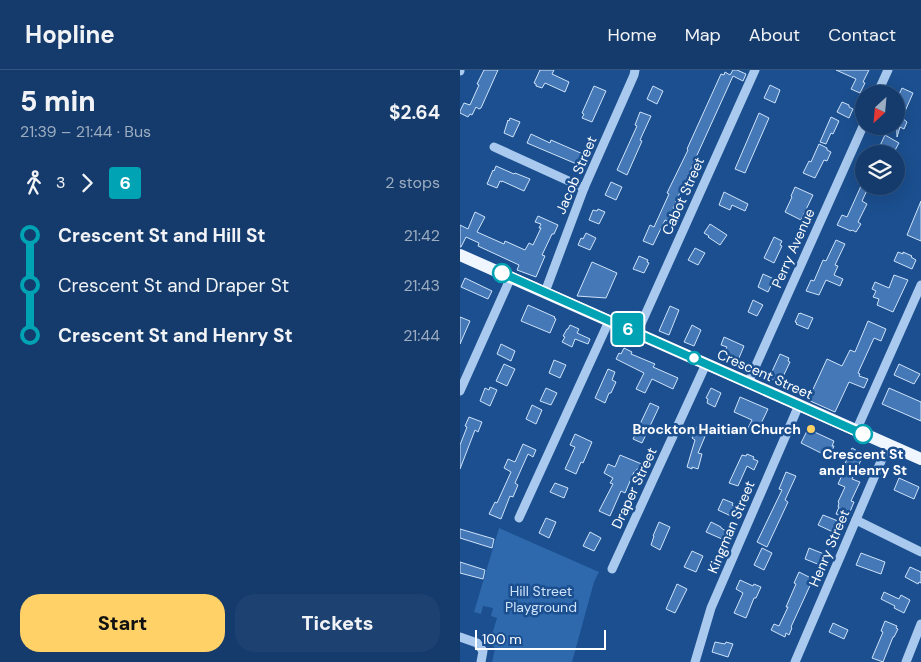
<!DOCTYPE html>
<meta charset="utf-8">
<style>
body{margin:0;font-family:"DM Sans",sans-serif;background:#1d4271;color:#f1f3f6;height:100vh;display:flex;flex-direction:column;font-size:19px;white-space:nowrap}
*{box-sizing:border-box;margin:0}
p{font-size:16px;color:#9dadc1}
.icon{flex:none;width:28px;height:28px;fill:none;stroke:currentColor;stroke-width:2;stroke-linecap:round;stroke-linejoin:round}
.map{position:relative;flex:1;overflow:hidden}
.sheet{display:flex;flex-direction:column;background:#143b6b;width:460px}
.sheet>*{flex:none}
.badge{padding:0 10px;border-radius:4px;font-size:18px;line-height:32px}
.needle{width:32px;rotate:206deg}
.controls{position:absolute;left:395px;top:15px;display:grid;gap:10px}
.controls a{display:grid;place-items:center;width:50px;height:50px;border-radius:50%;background:#143b6b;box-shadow:0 5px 20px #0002,0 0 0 1px #33557e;font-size:25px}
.scale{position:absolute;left:15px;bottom:12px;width:131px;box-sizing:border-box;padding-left:5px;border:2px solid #fff;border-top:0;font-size:14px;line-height:18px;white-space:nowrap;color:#fff;-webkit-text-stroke:4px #1b4f8f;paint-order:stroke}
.map>.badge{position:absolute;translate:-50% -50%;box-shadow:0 0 0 2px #fff}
.legs{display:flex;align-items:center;gap:8px;height:55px;padding:0 20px;font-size:16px}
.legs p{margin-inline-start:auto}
.overview{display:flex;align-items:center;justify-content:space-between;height:85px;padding:0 20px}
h1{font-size:28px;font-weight:800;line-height:38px}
.button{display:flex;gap:10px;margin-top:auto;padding:10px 20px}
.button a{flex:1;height:58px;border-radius:20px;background:#ffd166;color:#111;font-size:20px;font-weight:800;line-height:58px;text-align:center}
.button a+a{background:#1d4271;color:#f1f3f6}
ul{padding:0 20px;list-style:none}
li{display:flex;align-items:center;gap:18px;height:50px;font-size:19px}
li i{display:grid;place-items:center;width:8px;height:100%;margin:0 6px;background:currentColor}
li i::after{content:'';width:12px;height:12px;margin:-6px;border:4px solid;border-radius:50%;background:#143b6b}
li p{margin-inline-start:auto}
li:first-child i{background:linear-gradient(#0000 50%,currentColor 0)}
li:last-child i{background:linear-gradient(currentColor 50%,#0000 0)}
header{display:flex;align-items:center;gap:30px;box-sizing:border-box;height:70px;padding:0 25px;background:#143b6b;border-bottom:1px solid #33557e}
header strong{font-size:24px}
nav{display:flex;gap:28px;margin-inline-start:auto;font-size:18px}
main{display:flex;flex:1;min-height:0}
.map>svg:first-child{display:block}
.green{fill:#2e69ad}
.building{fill:#4478b7;stroke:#cfe3fa}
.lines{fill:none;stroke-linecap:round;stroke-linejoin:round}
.minor{stroke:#a9c9ee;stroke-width:9}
.major{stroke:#f0f6ff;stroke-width:12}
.line-1-casing{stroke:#fff;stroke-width:11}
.line-1{stroke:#00a3b4;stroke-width:8}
.stop-1-dot{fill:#fff;stroke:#00a3b4;stroke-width:2.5}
.poi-dot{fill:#ffd166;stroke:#1b4f8f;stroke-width:2}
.labels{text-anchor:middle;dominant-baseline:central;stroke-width:5;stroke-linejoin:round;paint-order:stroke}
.street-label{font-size:14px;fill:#fff;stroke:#1b4f8f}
.poi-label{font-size:14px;font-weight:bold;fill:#fff;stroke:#1b4f8f;text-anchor:end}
.stop-label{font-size:14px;font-weight:bold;fill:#fff;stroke:#1b4f8f}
.park-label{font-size:14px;fill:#cfe3fa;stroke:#1b4f8f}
</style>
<header>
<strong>Hopline</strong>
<nav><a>Home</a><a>Map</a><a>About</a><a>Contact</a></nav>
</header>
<main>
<section class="sheet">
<div class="overview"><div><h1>5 min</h1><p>21:39 – 21:44 · Bus</p></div><b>$2.64</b></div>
<div class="legs"><svg class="icon" aria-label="walk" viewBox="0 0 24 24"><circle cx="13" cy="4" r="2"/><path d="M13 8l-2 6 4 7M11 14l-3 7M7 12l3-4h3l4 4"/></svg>3<svg class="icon" aria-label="forward" viewBox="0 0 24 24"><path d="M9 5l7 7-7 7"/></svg><b class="badge" style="background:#00a3b4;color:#fff">6</b><p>2 stops</p></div>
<ul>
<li><i style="color:#00a3b4"></i><b>Crescent St and Hill St</b><p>21:42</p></li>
<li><i style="color:#00a3b4"></i><span>Crescent St and Draper St</span><p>21:43</p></li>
<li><i style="color:#00a3b4"></i><b>Crescent St and Henry St</b><p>21:44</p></li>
</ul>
<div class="button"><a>Start</a><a>Tickets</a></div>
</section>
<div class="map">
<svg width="461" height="592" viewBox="0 0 461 592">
<rect width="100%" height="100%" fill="#1b4f8f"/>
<path class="green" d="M39 458 139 502 134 512 112 592H32L35 579 30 571 37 548 31 546 33 538 23 536 21 544 14 542Z"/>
<g class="building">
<path d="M24 0H38L21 38 19 39 16 37 12 45 10 44 8 47 0 43V41L4 33 10 35 19 15 17 14Z"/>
<path d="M80 0H94L92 4 109 12 105 22 85 13 82 18 76 16V14L74 13Z"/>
<path d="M273 0H277L286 4 283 11 273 6 213 138 215 139 209 152 205 150 193 175 183 171 190 155 194 157 209 124 207 123 228 80 227 79 261 4 264 5 265 2 270 5Z"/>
<path d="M376 0H409L403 12 405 13 400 23 391 19 396 9Z"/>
<path d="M310 15 320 20 315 33 304 28Z"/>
<path d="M134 16 146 21 132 52 122 48 124 44 122 43Z"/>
<path d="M193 16 203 21 197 34 187 29Z"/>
<path d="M442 18 453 23 442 48 447 52 444 59 440 57 437 67 436 31Z"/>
<path d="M382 32 389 35V37L393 39 389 48 377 42Z"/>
<path d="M180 42 191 46 180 70 182 71 167 105 157 100 177 56 175 55Z"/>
<path d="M299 43 309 48 285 103 275 99Z"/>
<path d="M371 47 379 51 373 64 371 63 366 74 360 72Z"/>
<path d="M50 48 60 52 53 67 44 63 48 50 49 51Z"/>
<path d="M71 64 90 73 91 70 123 84 119 95 67 73Z"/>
<path d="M425 65 439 73 433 84H416Z"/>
<path d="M359 74 367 78V80L371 82 367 91 364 90 355 108 343 103 349 91 351 92Z"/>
<path d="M36 96 54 104 55 103 70 109 64 121 42 111V112L40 111 37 118 27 114 33 100 34 101Z"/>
<path d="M151 112 162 117 156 130 145 125Z"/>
<path d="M401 116H409L402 131 407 134 398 152 401 154 396 162 392 160 391 161 377 155 382 145 387 147Z"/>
<path d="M335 117 353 125 341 150 325 142 332 127 331 126Z"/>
<path d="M264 122 288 134 285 141 272 135 270 140 259 135Z"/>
<path d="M461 131V171L447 165Z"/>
<path d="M138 139 145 142 139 154 129 150 133 140 137 141Z"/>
<path d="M15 142 25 147 17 162 44 174 45 171 65 180 69 173 73 175 81 158H79L81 154 75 152 78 146 98 155 94 164H92L82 185 85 186 76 207 57 200 59 195 18 176 19 173 6 167 1 177H0V155L8 159Z"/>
<path d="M250 154 267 165 260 175 248 167 249 166 244 163Z"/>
<path d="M126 163 136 168 130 180 118 175 121 168 123 169Z"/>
<path d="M314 167 322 171 320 175 322 176 314 193 304 188Z"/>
<path d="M376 170 385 174 375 195 378 196 374 205 383 209 380 216 366 210 359 225 346 221 351 210 354 211 363 190 366 191Z"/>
<path d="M235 178 245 183 238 195 228 190Z"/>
<path d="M438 182 443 184V182L452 186 451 187 456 190 452 199 434 191Z"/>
<path d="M179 186 188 190 187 192 189 193 184 203 173 199Z"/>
<path d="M132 192 157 203 146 228 117 226Z"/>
<path d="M303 204 314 209 308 222 298 217Z"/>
<path d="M434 205 448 210 433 242 417 235 419 229 413 227 416 221 412 219 415 212 429 218Z"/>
<path d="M5 208 32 221 28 229 1 217Z"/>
<path d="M293 230 303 235 297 246 288 242Z"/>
<path d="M68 235 95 247 94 248 96 249 90 263 61 251Z"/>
<path d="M210 236 219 240 209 265 199 261Z"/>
<path d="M339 243 340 244V243L353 248 348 259 336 254 337 253 335 252Z"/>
<path d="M0 247 10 251 0 274Z"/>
<path d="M408 251 426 259 421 271 414 268 398 303 400 304 399 306 408 309 404 318 389 312 375 342 348 330 367 289 382 296 390 280 395 282Z"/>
<path d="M110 255 119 259 117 263 130 269 128 274 115 269 112 277 102 272 105 267 103 266 107 259H108Z"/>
<path d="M232 255 241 260 234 276 224 272Z"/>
<path d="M264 267 284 276 279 288 264 282 267 277 261 275Z"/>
<path d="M41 274 55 281 51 291 37 284Z"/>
<path d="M164 278 172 282 171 284 195 294 193 297 218 308 213 319 192 309 185 323 176 319 184 303 156 289 159 283 161 284Z"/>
<path d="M320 284 329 288 328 291 330 292 320 313 309 308Z"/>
<path d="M94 290 106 295 100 308 89 303Z"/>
<path d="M44 294 55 299 47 316 36 311Z"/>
<path d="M439 294 460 304 454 314 434 305Z"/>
<path d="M148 299 155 302 152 310 156 312 151 323H149L145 333 135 328Z"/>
<path d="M30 317 37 320 30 336 20 331 25 318 29 320Z"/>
<path d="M86 318 97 323 91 335 80 331Z"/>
<path d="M251 318 261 323 255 337 247 333 248 329 246 328Z"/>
<path d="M429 318 461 332V351L422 334Z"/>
<path d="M280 327 308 339 297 362 288 358 292 350 274 342Z"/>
<path d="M190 333 199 337 182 373 173 369Z"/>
<path d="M72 335 82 340 76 354 66 349Z"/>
<path d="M9 347 22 352 18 362 15 360 0 399V375L7 357 5 356Z"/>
<path d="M239 353 249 357 238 383 242 384 238 399 232 397V399L227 397 235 370 232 368Z"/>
<path d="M348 359 374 371 372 376H374L369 387 341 373Z"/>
<path d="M115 364 132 372 123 393 121 392 116 404 105 399 115 377 110 375Z"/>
<path d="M63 374 76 380 73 387 68 384 55 413 58 415 53 427 50 426 41 449 29 444 35 432 37 433 51 402 44 398 48 389 55 392Z"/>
<path d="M392 378 401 383 399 389 401 390 392 409 400 412 391 431 394 432 387 449 376 444 379 437H378L379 433 378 432 385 417 378 414 383 403 382 402 383 400H382Z"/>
<path d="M287 384 294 387 293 389 298 391 294 400 287 396 278 416 269 413 282 385 286 386Z"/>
<path d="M160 385 184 395 176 400V403L174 402 165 423 161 421 150 446 139 441 153 414 150 413 153 408 144 403 148 394 155 397Z"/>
<path d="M326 402 336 406 325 430 328 432 307 477 297 472 322 420 319 419Z"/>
<path d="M439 408 459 417 454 429 434 420Z"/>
<path d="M95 413 108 418 104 428 90 422Z"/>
<path d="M263 429 273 433 272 435 277 437 273 447 258 440Z"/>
<path d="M363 445 378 451 373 462 358 455Z"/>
<path d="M86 448 96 452 89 468 79 463Z"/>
<path d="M199 452 210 457 200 480 191 475 194 466H193Z"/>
<path d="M251 452 261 457V458L266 461 262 469 246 462Z"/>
<path d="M0 459 34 469 32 478 0 468Z"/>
<path d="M130 462 141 468 134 481 123 476Z"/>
<path d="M302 478 312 483 304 500 294 495Z"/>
<path d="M349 478 364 484 360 495 345 489Z"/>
<path d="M232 481 243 486 236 502 224 497Z"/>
<path d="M401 483 425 492 421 504 396 495Z"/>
<path d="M0 492 25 500 23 509 0 503Z"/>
<path d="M450 497 461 502V513L459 512 458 514 445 507Z"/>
<path d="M339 502 353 509 331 557 332 558 329 565 326 563 325 567 311 560 314 554 319 556 328 537H326L336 514 334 513Z"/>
<path d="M280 510 293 516 294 514 301 517 296 528H294L286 548 274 543 283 523 276 519Z"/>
<path d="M217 514 227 519 215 543 206 539Z"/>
<path d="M424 522 439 529 441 525 450 530 444 543 434 538 435 536 421 529Z"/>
<path d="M425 551 437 556 436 558 438 559 434 567H433L423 592 412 588 423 562 421 561Z"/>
<path d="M373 553 388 560 384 569 369 562Z"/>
<path d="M255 572 265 574 266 572 273 574 268 587 252 582Z"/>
</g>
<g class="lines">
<g class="minor">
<path d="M0 1V0"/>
<path d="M417 24 428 0"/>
<path d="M34 77 124 118"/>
<path d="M85 222 124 118 174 5 175 0"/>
<path d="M177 263 295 0"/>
<path d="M288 313 404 54"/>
<path d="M0 321 51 207"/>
<path d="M396 361 461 215"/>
<path d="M59 448 149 251"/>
<path d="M396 450 461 482"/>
<path d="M152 499 246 294"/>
<path d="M0 567 17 573 23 581 21 592"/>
<path d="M235 592 251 538 339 335"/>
<path d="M335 592 428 375"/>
<path d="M446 592 461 554"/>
</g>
<path class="major" d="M0 185 461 389"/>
</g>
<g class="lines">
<defs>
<path id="line-1" d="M42 203 403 364"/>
</defs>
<use href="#line-1" class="line-1-casing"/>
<use href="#line-1" class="line-1"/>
</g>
<g class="stop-1-dot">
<circle cx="42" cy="203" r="9"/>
<circle cx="234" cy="288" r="6"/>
<circle cx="403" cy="364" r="9"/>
</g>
<circle class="poi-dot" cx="351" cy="359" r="5"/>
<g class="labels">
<g class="street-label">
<text transform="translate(116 105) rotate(-67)">Jacob Street</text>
<text transform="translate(223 126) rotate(-66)">Cabot Street</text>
<text transform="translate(333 178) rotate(-66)">Perry Avenue</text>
<text transform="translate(305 304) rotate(24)">Crescent Street</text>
<text transform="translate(174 418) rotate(-65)">Draper Street</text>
<text transform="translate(271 457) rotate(-67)">Kingman Street</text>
<text transform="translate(369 478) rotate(-67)">Henry Street</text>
</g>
<g class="poi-label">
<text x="341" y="359">Brockton Haitian Church</text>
</g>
<g class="stop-label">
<text x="403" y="384">Crescent St<tspan x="403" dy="16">and Henry St</tspan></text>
</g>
<g class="park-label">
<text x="81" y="521">Hill Street<tspan x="81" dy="16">Playground</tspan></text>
</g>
</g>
</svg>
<div class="controls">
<a><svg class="needle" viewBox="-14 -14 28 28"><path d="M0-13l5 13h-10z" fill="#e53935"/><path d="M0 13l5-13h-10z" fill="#9dadc1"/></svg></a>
<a><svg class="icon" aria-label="layers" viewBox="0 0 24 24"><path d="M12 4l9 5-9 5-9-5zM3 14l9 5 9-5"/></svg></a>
</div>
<div class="scale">100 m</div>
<b class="badge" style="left:168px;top:259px;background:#00a3b4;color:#fff">6</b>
</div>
</main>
